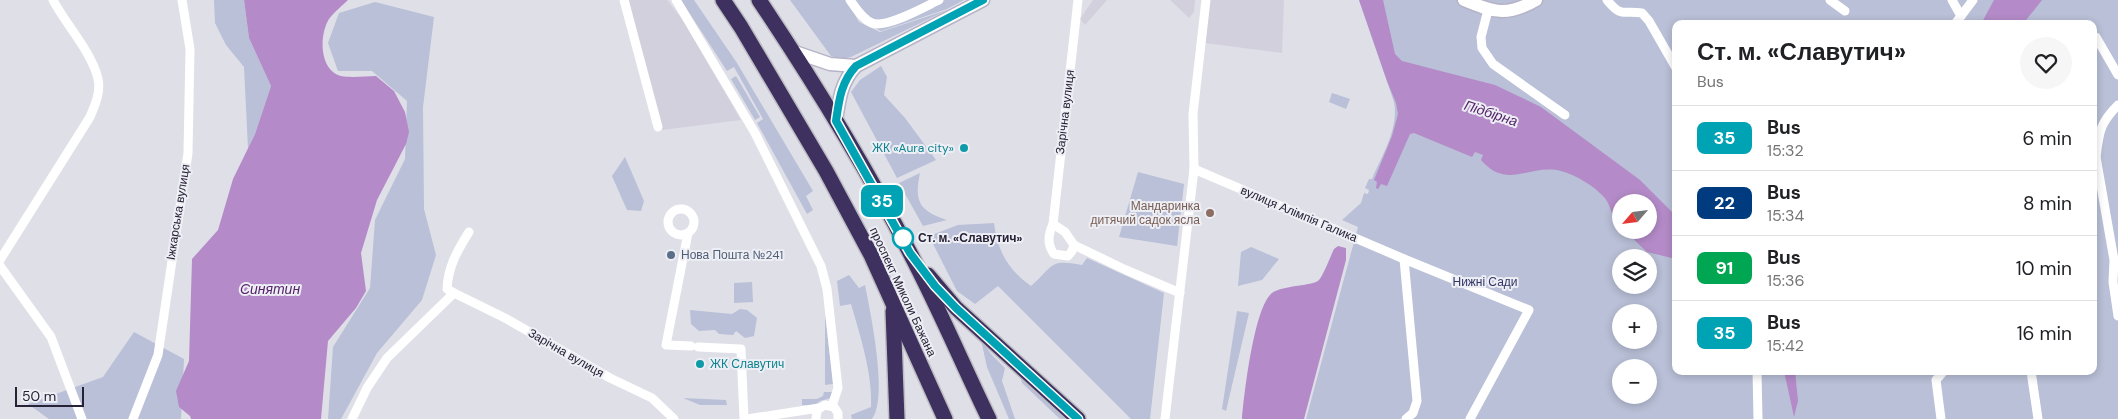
<!DOCTYPE html>
<meta charset="utf-8">
<style>
body{margin:0;font-family:"DM Sans",sans-serif;background:#f6f6f6;color:#202124;height:100vh;display:flex;flex-direction:column;font-size:19px;white-space:nowrap}
*{box-sizing:border-box;margin:0}
p{font-size:16px;color:#757577}
.icon{flex:none;width:28px;height:28px;fill:none;stroke:currentColor;stroke-width:2;stroke-linecap:round;stroke-linejoin:round}
.map{position:relative;flex:1;overflow:hidden}
.panel{position:absolute;left:1672px;top:20px;width:425px;height:355px;display:flex;flex-direction:column;background:#fff;border-radius:10px;box-shadow:0 2px 8px #0003}
.panel>*{flex:none}
.badge{padding:0 10px;border-radius:8px;font-size:18px;line-height:32px}
.needle{width:32px;rotate:242deg}
.controls{position:absolute;left:1612px;top:194px;display:grid;gap:10px}
.controls a{display:grid;place-items:center;width:45px;height:45px;border-radius:50%;background:#fff;box-shadow:0 2px 8px #0003;font-size:25px}
.scale{position:absolute;left:15px;bottom:12px;width:69px;box-sizing:border-box;padding-left:5px;border:2px solid #272236;border-top:0;font-size:14px;line-height:18px;white-space:nowrap;color:#272236;-webkit-text-stroke:4px #eeeef5;paint-order:stroke}
.map>.badge{position:absolute;translate:-50% -50%;box-shadow:0 0 0 2px #fff}
.round{display:grid;place-items:center;flex:none;width:52px;height:52px;border-radius:26px;background:#f6f6f6}
.overview{display:flex;align-items:center;justify-content:space-between;height:85px;padding:0 25px}
h1{font-size:24px;font-weight:700;line-height:38px}
ul{padding:0;list-style:none}
li{display:flex;align-items:center;gap:15px;height:65px;padding:0 25px;border-top:1px solid #e0e0e0}
li div{flex:1}
li b{display:block;font-size:19px}
li em{font-style:normal}
li .badge{min-width:55px;font-weight:700;text-align:center}
.map>svg:first-child{display:block}
.built{fill:#d2d0dc}
.green{fill:#b9c0d7;fill-rule:evenodd}
.water{fill:#b48bc8}
.lines{fill:none;stroke-linecap:round;stroke-linejoin:round}
.secondary-casing{stroke:#b6b3c7;stroke-width:15}
.highway-casing{stroke:#bebdc3;stroke-width:18}
.street{stroke:#fff;stroke-width:9}
.secondary{stroke:#fff;stroke-width:12}
.highway{stroke:#3f315f;stroke-width:15}
.line-casing{stroke:#fff;stroke-width:11}
.line{stroke:#00a3b4;stroke-width:8}
.culture-dot{fill:#0f9aa8;stroke:#eeeef5;stroke-width:2}
.education-dot{fill:#8d6e63;stroke:#eeeef5;stroke-width:2}
.stop-dot{fill:#fff;stroke:#00a3b4;stroke-width:2.5}
.service-dot{fill:#5c6f8a;stroke:#eeeef5;stroke-width:2}
.labels{text-anchor:middle;dominant-baseline:central;stroke-width:4;stroke-linejoin:round;paint-order:stroke}
.street-label{font-size:12px;fill:#272236;stroke:#eeeef5}
.culture-label{font-size:12px;fill:#0d838f;stroke:#eeeef5;text-anchor:end}
.education-label{font-size:12px;fill:#785e54;stroke:#eeeef5;text-anchor:end}
.stop-label{font-size:12px;font-weight:bold;fill:#272236;stroke:#eeeef5;text-anchor:start}
.service-label{font-size:12px;fill:#4e5e75;stroke:#eeeef5;text-anchor:start}
.park-label{font-size:12px;fill:#303668;stroke:#eeeef5}
.water-label{font-size:14px;font-style:italic;fill:#54236b;stroke:#eeeef5}
</style>
<div class="map">
<svg width="2118" height="419" viewBox="0 0 2118 419">
<rect width="100%" height="100%" fill="#dfdfe8"/>
<g class="built">
<path d="M629 0H667L682 19 741 120 662 130Z"/>
<path d="M1093 0H1107L1085 25 1080 19Z"/>
<path d="M1170 0H1195L1194 12 1189 18Z"/>
<path d="M1210 0H1284L1282 53 1205 43Z"/>
</g>
<g class="green">
<path d="M214 0H244L249 38 271 86 255 134 248 148 244 67 226 45 215 23Z"/>
<path d="M681 0H694L737 63 813 191 806 196 813 210 807 214 757 123 763 119 734 67 727 71Z"/>
<path d="M790 0H847L859 22 880 32 947 10 851 57 841 59 831 56Z"/>
<path d="M849 0H964L947 9 881 31 860 21Z"/>
<path d="M1359 0H2118V419H1306L1358 227 1342 220 1361 203 1364 193 1368 194 1369 190 1365 188 1369 179H1372C1382 155 1399 129 1394 102ZM1676 24H2094V371H1676ZM1621 202H1649V230H1621ZM1621 258H1649V285H1621ZM1621 312H1649V340H1621ZM1621 368H1649V395H1621Z"/>
<path d="M375 2 434 17 423 107 424 209 436 255 422 300 377 353 341 419H328L333 347 370 288 375 220 405 159 407 101 372 71H338L328 43 339 13Z"/>
<path d="M881 66 887 77 884 95 905 118 936 160 897 178 851 92 860 80Z"/>
<path d="M736 76 760 117 755 120 731 79Z"/>
<path d="M1332 93 1350 99 1346 109 1329 102Z"/>
<path d="M625 157 644 201 641 211 627 210 612 176Z"/>
<path d="M1138 172 1184 184 1177 246 1119 237Z"/>
<path d="M920 173C914 201 919 211 947 220L923 226 899 183Z"/>
<path d="M994 223C998 251 1007 269 1031 286 1055 265 1048 259 1082 265L1087 258 1164 293 1150 419H1131L998 286 975 304 957 291 929 236 958 225Z"/>
<path d="M1251 247 1279 259 1262 280 1238 286 1241 252Z"/>
<path d="M849 275 859 288 865 285C870 311 889 398 872 419H852L851 415 871 407C873 375 860 335 851 304L840 306 837 281Z"/>
<path d="M752 282 753 302 734 303V283Z"/>
<path d="M740 309 747 310 757 318 754 336 745 338 736 331 733 335 719 334 715 330 699 331 691 324 690 310 732 314Z"/>
<path d="M1237 311 1249 313 1226 411 1222 409Z"/>
<path d="M825 314 833 384 825 385Z"/>
<path d="M134 332 184 359 181 419H49L28 404 103 377Z"/>
<path d="M981 340 991 354 1005 368 1002 381 1015 419H1009L987 367Z"/>
<path d="M1020 375 1067 419H1060L1022 383Z"/>
<path d="M824 392H833L831 398 820 401 814 406 802 405V399H817L823 396Z"/>
<path d="M683 398 726 400 727 405H700Z"/>
</g>
<g class="water">
<path d="M244 0H348C342 6 334 12 329 19 319 35 319 70 341 76 352 78 366 76 376 76L394 91 405 112 409 132 406 144 377 200 361 253 366 291 356 308 328 341 321 419H191L190 416 179 407 176 391 189 361 192 259 218 230 233 179 255 134 271 86 249 38Z"/>
<path d="M1359 0H1383L1395 54 1402 61 1495 85 1541 107 1640 180 1676 216V259L1647 252 1624 230H1649V202H1621V227C1610 217 1612 206 1604 197 1594 186 1576 175 1561 171 1530 163 1508 191 1481 160L1483 155 1475 152 1472 157 1414 133 1410 134 1387 186 1381 184 1378 189 1376 188 1377 182 1374 180 1392 136 1398 114 1396 103 1387 81Z"/>
<path d="M1994 0H2042L2023 24H1981Z"/>
<path d="M1338 246 1346 248V260L1304 419H1242C1244 395 1254 307 1272 293 1283 285 1314 286 1319 280 1323 276 1331 255 1334 249Z"/>
<path d="M1784 371H1795L1798 401 1794 417Z"/>
</g>
<g class="lines">
<defs>
<g id="secondary">
<path d="M1464 0C1493 12 1507 17 1536 0"/>
<path d="M792 51 830 64 856 66"/>
<path d="M836 121C839 100 841 82 856 66L983 0"/>
</g>
<g id="highway">
<path d="M723 0 741 27 826 171 871 255 945 419"/>
<path d="M759 0C813 81 865 165 909 251 938 306 962 363 989 419"/>
<path d="M928 275 956 308 1078 419"/>
<path d="M893 311 897 419"/>
</g>
</defs>
<use href="#secondary" class="secondary-casing"/>
<use href="#highway" class="highway-casing"/>
<g class="street">
<path d="M624 0 658 127"/>
<path d="M676 0 755 133 821 266 827 289 838 388 832 406"/>
<path d="M850 0C856 8 862 19 872 23 886 29 926 6 939 0"/>
<path d="M1607 0C1622 18 1622 10 1642 13L1649 21 1676 68"/>
<path d="M1830 0 1845 11"/>
<path d="M1952 0 1961 16"/>
<path d="M1488 10 1481 37 1482 48 1493 64 1565 115"/>
<path d="M1955 24 1973 0"/>
<path d="M2096 37 2118 75"/>
<path d="M2096 157 2114 260 2113 282 2118 316"/>
<path d="M2094 158 2096 157C2099 132 2100 123 2118 105"/>
<path d="M1194 169 1404 259 1529 310 1470 419"/>
<circle cx="681" cy="222" r="13"/>
<path d="M1053 224 1078 0"/>
<path d="M1053 224 1065 232 1074 245 1072 251 1068 256 1054 254C1047 244 1048 235 1053 224Z"/>
<path d="M688 233 666 345 691 346"/>
<path d="M1074 245 1126 270 1180 293"/>
<path d="M1404 259 1417 401 1413 413 1406 419"/>
<path d="M0 260 90 117C95 105 101 92 98 79 92 52 66 25 53 0"/>
<path d="M0 266 51 337 82 419"/>
<path d="M454 293 447 289C448 267 457 251 469 232"/>
<path d="M698 347 741 349 744 419"/>
<path d="M1757 371 1758 419"/>
<path d="M2031 371 2038 419"/>
<path d="M133 419 158 355 188 153 190 49 182 0"/>
<path d="M352 419 367 388 387 358 454 293 505 318 610 378 652 398 674 419"/>
<path d="M747 419 819 408"/>
<path d="M816 419 817 410 825 405 834 407 838 413V419"/>
<path d="M1165 419 1194 169 1193 114 1206 0"/>
<path d="M1941 419 1936 380 1944 371"/>
</g>
<use href="#secondary" class="secondary"/>
<use href="#highway" class="highway"/>
</g>
<g class="lines">
<defs>
<path id="line" d="M983 0 856 66C841 82 839 100 836 121L910 253 935 286 956 308 1078 419"/>
</defs>
<use href="#line" class="line-casing"/>
<use href="#line" class="line"/>
</g>
<g class="culture-dot">
<circle cx="964" cy="148" r="5"/>
<circle cx="700" cy="364" r="5"/>
</g>
<circle class="education-dot" cx="1210" cy="213" r="5"/>
<circle class="stop-dot" cx="903" cy="238" r="10"/>
<circle class="service-dot" cx="671" cy="255" r="5"/>
<g class="labels">
<g class="street-label">
<text transform="translate(1065 112) rotate(-83)">Зарічна вулиця</text>
<text transform="translate(178 212) rotate(-81)">Іжкарська вулиця</text>
<text transform="translate(1299 214) rotate(23)">вулиця Алімпія Галика</text>
<text transform="translate(903 292) rotate(65)">проспект Миколи Бажана</text>
<text transform="translate(566 353) rotate(30)">Зарічна вулиця</text>
</g>
<g class="culture-label">
<text x="954" y="148">ЖК «Aura city»</text>
<text x="710" y="364" text-anchor="start">ЖК Славутич</text>
</g>
<g class="education-label">
<text x="1200" y="206">Мандаринка<tspan x="1200" dy="14">дитячий садок ясла</tspan></text>
</g>
<g class="stop-label">
<text x="918" y="238">Ст. м. «Славутич»</text>
</g>
<g class="service-label">
<text x="681" y="255">Нова Пошта №241</text>
</g>
<g class="park-label">
<text x="1485" y="282">Нижні Сади</text>
</g>
<g class="water-label">
<text transform="translate(1491 113) rotate(18)">Підбірна</text>
<text x="270" y="289">Синятин</text>
</g>
</g>
</svg>
<div class="controls">
<a><svg class="needle" viewBox="-14 -14 28 28"><path d="M0-13l5 13h-10z" fill="#e53935"/><path d="M0 13l5-13h-10z" fill="#757577"/></svg></a>
<a><svg class="icon" aria-label="layers" viewBox="0 0 24 24"><path d="M12 4l9 5-9 5-9-5zM3 14l9 5 9-5"/></svg></a>
<a>+</a>
<a>−</a>
</div>
<div class="scale">50 m</div>
<b class="badge" style="left:882px;top:201px;background:#00a3b4;color:#fff">35</b>
<section class="panel">
<div class="overview"><div><h1>Ст. м. «Славутич»</h1><p>Bus</p></div><a class="round"><svg class="icon" aria-label="heart" viewBox="0 0 24 24"><path d="M12 20l-8-8c-3-5 5-10 8-4 3-6 11-1 8 4z"/></svg></a></div>
<ul>
<li><span class="badge" style="background:#00a3b4;color:#fff">35</span><div><b>Bus</b><p>15:32</p></div><em>6 min</em></li>
<li><span class="badge" style="background:#003b80;color:#fff">22</span><div><b>Bus</b><p>15:34</p></div><em>8 min</em></li>
<li><span class="badge" style="background:#00a651;color:#fff">91</span><div><b>Bus</b><p>15:36</p></div><em>10 min</em></li>
<li><span class="badge" style="background:#00a3b4;color:#fff">35</span><div><b>Bus</b><p>15:42</p></div><em>16 min</em></li>
</ul>
</section>
</div>
